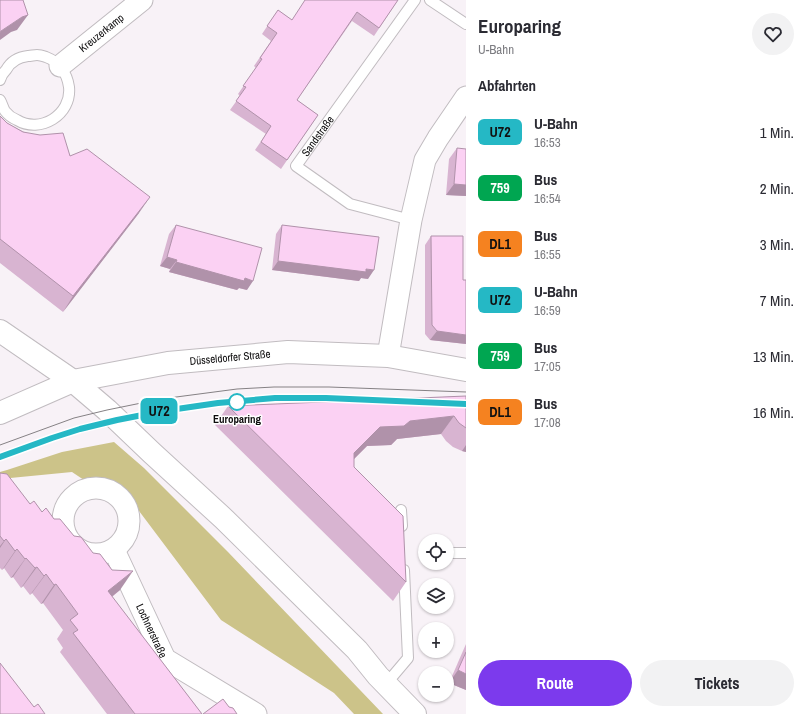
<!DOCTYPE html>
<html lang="de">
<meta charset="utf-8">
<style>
body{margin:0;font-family:"Archivo Narrow",sans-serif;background:#f2f2f3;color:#2b2b33;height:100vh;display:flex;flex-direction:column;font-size:15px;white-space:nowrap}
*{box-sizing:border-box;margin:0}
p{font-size:13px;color:#7c7c81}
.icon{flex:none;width:22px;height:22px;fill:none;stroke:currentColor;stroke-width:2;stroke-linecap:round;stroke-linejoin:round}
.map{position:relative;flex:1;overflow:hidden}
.details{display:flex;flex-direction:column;background:#fff;width:340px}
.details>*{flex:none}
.badge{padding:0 8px;border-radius:6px;font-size:14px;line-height:26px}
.buttons{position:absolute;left:418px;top:534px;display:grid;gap:8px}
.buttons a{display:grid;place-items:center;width:36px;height:36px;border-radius:50%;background:#fff;box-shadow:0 1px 3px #0004;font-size:20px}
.map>.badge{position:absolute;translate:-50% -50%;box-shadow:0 0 0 2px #fff}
h2{padding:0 12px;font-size:15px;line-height:36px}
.round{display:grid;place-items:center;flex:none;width:42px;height:42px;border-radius:21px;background:#f2f2f3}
.headline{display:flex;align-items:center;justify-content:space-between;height:68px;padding:0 12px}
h1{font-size:19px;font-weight:800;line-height:30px}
.cta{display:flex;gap:8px;margin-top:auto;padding:8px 12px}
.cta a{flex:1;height:46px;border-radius:24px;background:#7c3aed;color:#fff;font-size:16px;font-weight:800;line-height:46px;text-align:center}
.cta a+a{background:#f2f2f3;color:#2b2b33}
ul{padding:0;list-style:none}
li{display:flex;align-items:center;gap:12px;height:56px;padding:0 12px}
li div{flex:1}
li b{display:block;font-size:15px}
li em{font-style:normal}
li .badge{min-width:44px;font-weight:700;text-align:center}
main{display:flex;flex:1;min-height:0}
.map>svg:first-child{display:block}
.green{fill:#ccc389}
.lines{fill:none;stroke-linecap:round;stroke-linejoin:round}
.service-casing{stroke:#c1bcc0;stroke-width:12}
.minor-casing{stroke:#c1bcc0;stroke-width:23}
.tertiary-casing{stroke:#c1bcc0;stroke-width:24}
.secondary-casing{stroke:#c1bcc0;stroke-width:24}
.service{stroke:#fff;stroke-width:10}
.minor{stroke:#fff;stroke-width:21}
.tertiary{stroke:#fff;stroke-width:22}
.secondary{stroke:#fff;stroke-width:22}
.tram{stroke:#858184;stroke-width:1}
.wall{fill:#d8b4d1}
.shaded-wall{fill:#b092aa}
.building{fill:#fbd1f3;stroke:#b092aa}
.line-casing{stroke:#fff;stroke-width:9}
.line{stroke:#25b8c5;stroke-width:6}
.stop-dot{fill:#fff;stroke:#25b8c5;stroke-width:2}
.labels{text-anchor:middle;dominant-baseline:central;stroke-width:3;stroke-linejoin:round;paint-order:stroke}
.street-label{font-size:11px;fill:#0d0c0d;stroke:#fff}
.stop-label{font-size:11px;font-weight:bold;fill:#0d0c0d;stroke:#fff}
</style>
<main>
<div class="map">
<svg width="466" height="714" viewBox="0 0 466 714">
<rect width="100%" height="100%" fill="#f8f2f7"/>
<path class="green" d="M114 442 144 468 228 552 383 714H354L334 693 221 620 118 483 90 484 72 472 0 479V472L7 470 62 452Z"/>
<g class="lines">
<defs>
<g id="service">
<path d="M430 0 466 24"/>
<path d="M0 80C1 76 3 73 6 70 11 61 18 57 28 56 31 56 34 55 37 55 40 55 43 56 46 57 59 62 67 73 69 87 72 115 40 134 17 120 12 118 8 115 5 111 3 108 2 103 0 100"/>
<path id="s1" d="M411 220 350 204 296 166 415 0"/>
<path d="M401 510 402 526"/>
<path d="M447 553H466"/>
<path d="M386 684 408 658 404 570"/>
</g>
<g id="minor">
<path id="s2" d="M60 66 142 0"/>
<path d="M388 356 411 220 425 160 438 138 466 97"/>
<circle cx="96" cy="521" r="33"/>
<path id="s3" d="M114 550 165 659 256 714"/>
</g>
<g id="tertiary">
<path id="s4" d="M73 381 168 363 288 352 388 356 466 370"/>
</g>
<g id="secondary">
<path d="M0 331 73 381 107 410 152 453 224 519 357 650 378 676 415 714"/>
<path d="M0 413 73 381"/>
</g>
</defs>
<use href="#service" class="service-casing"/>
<use href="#minor" class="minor-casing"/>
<use href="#tertiary" class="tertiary-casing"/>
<use href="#secondary" class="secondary-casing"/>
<use href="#service" class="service"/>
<use href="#minor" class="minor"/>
<use href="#tertiary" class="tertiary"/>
<use href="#secondary" class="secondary"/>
<g class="tram">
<path d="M0 445 74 418 107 410 161 399 237 389 274 387H329L466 392"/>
<path d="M0 457C26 448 53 437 80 429 143 411 208 402 274 399 310 396 346 399 382 401"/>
</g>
</g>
<g class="wall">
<path d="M398 0 374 36 352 21 297 100 318 115 281 169 255 150 266 134 230 110 240 96 238 94 256 68 254 66 271 41 262 34 278 10 292 20Z"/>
<path d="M0 116 7 123 70 156 139 213 63 312 0 263Z"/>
<path d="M457 148 466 196 446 195 449 159Z"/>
<path d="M176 225 247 290 239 288 237 290 169 272 170 269 160 266 169 234Z"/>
<path d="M282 225 368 279 361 278 359 281 272 270 276 234Z"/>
<path d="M431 236 463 280H466V344L430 340 425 334V245Z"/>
<path d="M466 396V452L462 451 453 447 446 441 441 434 397 439 391 445 367 446 354 459V467L406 582 393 601 215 425 228 406Z"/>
<path d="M0 473 30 504 54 519 74 536 120 590 112 597 202 714H107L60 652 63 648 57 639 63 630 43 603 41 604 32 593 30 595 23 586 21 588 13 577 11 578 4 568 2 570 0 568Z"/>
<path d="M466 644V690L449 683Z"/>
</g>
<g class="shaded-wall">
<path d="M28 15 17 30 11 32 0 40V33L1 31 22 17Z"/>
<path d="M454 184 466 185V196L446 195Z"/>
<path d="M150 197 139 213 63 312 73 296Z"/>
<path d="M167 257 177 260 170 269 160 266Z"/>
<path d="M278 261 366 269 374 270 368 279 361 278 359 281 272 270Z"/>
<path d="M176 262 245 278 253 281 247 290 239 288 237 290 169 272Z"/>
<path d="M437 331 466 335V344L430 340Z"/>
<path d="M454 416 441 434 397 439 391 445 367 446 341 472 354 453 380 427 410 421Z"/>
<path d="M466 445V452L462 451Z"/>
<path d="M6 539 0 548V546L4 541Z"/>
<path d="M17 549 4 568 2 570 15 551Z"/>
<path d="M26 558 13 577 11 578 25 559Z"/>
<path d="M37 567 23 586 21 588 35 568Z"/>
<path d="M133 571 120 590 95 610 108 591Z"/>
<path d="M46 574 32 593 30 595 44 576Z"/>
<path d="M56 584 43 603 41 604 54 585Z"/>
<path d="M458 670 466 674V690L449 683Z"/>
</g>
<g class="building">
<path d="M0 0H23L28 15 22 17 1 31 0 33Z"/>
<path d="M305 0H398L379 28 357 12 297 100 318 115 287 160 261 142 271 126 236 101 246 87 243 86 262 59 260 58 277 33 267 26 278 10 292 20Z"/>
<path d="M0 116 7 123 23 132 40 135 63 133 70 156 87 149 150 197 73 296 0 239Z"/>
<path d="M457 148 466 149V185L454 184Z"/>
<path d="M176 225 262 248 253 281 245 278 244 281 176 262 177 260 167 257Z"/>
<path d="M282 225 379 237 374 270 366 269V272L278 261Z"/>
<path d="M431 236H463V280H466V335L437 331 432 325Z"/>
<path d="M466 396V428L459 423 454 416 410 421 404 426 380 427 354 453V467L403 516 406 582 228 406Z"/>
<path d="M0 473 7 474 30 504 34 501 42 512 46 508 54 519H60L74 536 81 537 93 553 100 554 112 570 133 571 108 591 202 714H135L73 633 78 630 70 620 78 614 56 584 54 585 46 574 44 576 37 567 35 568 26 558 25 559 17 549 15 551 6 539 4 541 0 536Z"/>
<path d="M466 652V674L458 670Z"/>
<path d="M0 663 34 707 38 704 45 714H0Z"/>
<path d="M223 699 229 707 233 708 237 714H203Z"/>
</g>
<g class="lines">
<defs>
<path id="line" d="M0 457 52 438 80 429 117 420 163 411 218 403 275 398H326L466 404"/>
</defs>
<use href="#line" class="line-casing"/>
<use href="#line" class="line"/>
</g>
<circle class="stop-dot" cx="237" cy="402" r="8"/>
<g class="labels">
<g class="street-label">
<text stroke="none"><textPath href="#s2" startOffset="53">Kreuzerkamp</textPath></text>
<text stroke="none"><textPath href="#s1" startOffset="166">Sandstraße</textPath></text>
<text stroke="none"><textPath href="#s4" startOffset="159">Düsseldorfer Straße</textPath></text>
<text stroke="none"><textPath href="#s3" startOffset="89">Lochnerstraße</textPath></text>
</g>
<g class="stop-label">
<text x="237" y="419">Europaring</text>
</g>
</g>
</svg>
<div class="buttons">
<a><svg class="icon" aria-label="locate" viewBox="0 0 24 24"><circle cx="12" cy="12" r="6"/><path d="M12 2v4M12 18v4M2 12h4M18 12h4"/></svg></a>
<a><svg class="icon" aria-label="layers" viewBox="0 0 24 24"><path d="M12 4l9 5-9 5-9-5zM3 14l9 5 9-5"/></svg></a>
<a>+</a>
<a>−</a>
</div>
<b class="badge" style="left:159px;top:411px;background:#25b8c5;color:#111">U72</b>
</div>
<section class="details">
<div class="headline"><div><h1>Europaring</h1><p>U-Bahn</p></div><a class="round"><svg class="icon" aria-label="heart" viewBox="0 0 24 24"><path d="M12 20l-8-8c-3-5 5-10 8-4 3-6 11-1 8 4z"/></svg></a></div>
<h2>Abfahrten</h2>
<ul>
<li><span class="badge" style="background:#25b8c5;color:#111">U72</span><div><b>U-Bahn</b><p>16:53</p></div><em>1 Min.</em></li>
<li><span class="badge" style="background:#00a651;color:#fff">759</span><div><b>Bus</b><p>16:54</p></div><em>2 Min.</em></li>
<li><span class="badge" style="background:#f58220;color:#111">DL1</span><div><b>Bus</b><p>16:55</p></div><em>3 Min.</em></li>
<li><span class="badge" style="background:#25b8c5;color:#111">U72</span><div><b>U-Bahn</b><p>16:59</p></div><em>7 Min.</em></li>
<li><span class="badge" style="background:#00a651;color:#fff">759</span><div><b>Bus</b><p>17:05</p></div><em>13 Min.</em></li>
<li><span class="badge" style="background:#f58220;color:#111">DL1</span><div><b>Bus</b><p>17:08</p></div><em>16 Min.</em></li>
</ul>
<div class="cta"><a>Route</a><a>Tickets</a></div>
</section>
</main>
